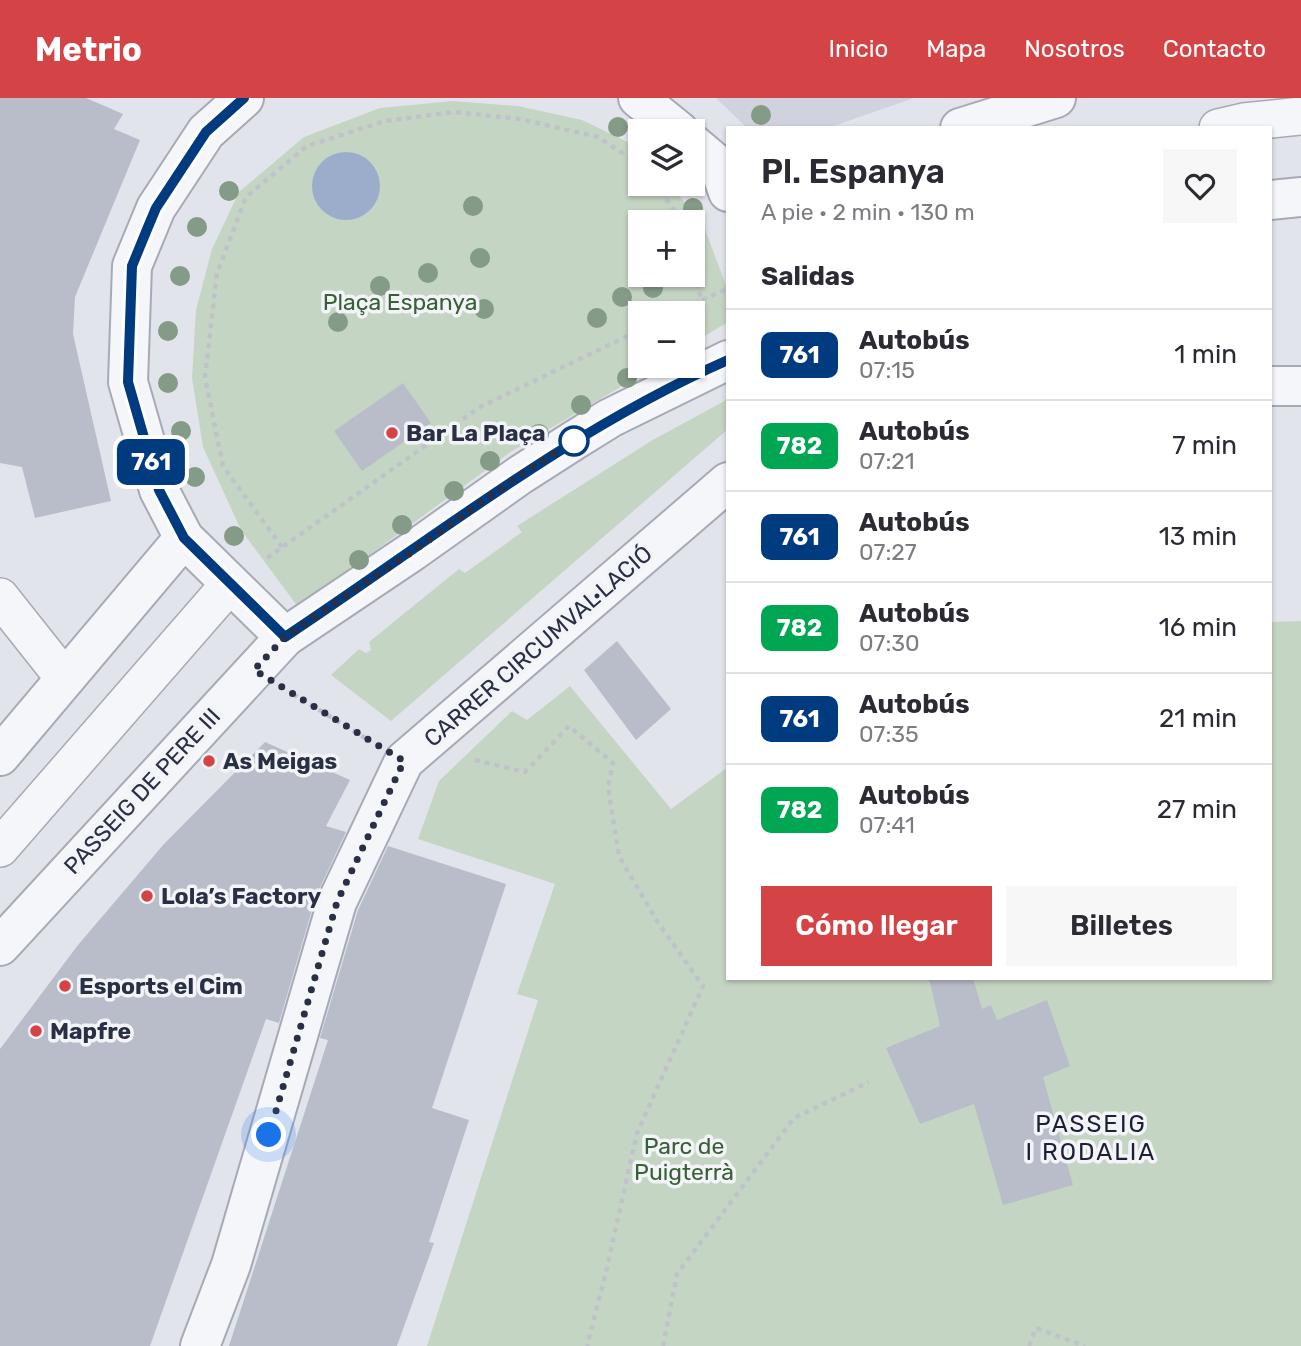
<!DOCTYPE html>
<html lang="es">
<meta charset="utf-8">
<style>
body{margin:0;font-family:Rubik,sans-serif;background:#f7f7f7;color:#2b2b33;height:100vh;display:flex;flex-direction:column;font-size:26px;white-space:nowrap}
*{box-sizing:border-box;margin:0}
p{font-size:23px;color:#7c7c81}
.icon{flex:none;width:38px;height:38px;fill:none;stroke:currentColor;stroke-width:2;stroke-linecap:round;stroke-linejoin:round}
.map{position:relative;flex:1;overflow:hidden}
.panel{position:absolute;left:726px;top:28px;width:546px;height:854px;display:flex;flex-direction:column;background:#fff;border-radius:0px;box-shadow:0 2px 5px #0004}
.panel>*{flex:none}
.badge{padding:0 14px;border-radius:10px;font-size:24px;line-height:46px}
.fabs{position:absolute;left:628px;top:21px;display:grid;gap:14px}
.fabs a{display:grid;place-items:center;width:77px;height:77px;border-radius:0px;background:#fff;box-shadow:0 2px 5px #0004;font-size:35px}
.you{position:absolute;width:35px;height:35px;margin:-18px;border:5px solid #fff;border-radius:50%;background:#1a73e8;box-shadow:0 0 0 10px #1a73e833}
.map>.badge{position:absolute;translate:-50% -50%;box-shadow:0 0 0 4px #fff}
h2{padding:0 35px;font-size:26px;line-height:63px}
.round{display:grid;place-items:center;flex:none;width:74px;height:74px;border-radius:0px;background:#f7f7f7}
.summary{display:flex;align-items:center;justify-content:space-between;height:119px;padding:0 35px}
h1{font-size:33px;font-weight:600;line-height:52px}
.cta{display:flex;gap:14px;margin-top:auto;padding:14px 35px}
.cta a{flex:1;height:80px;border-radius:0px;background:#d44345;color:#fff;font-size:28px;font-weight:600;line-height:80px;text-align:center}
.cta a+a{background:#f7f7f7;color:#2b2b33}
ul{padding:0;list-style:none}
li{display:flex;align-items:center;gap:21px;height:91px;padding:0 35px;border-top:2px solid #e1e1e2}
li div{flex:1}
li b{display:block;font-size:26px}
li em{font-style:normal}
li .badge{min-width:77px;font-weight:700;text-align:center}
header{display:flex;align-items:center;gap:42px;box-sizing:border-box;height:98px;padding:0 35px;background:#d44345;color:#fff}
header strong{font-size:33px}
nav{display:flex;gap:38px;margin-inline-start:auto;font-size:24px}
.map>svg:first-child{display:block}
.built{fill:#d0d3dd}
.green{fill:#c5d5c3;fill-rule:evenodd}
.water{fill:#9cadcc}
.building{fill:#b9bdc9}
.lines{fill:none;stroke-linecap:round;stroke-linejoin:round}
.pedestrian-casing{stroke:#a7aab6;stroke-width:40}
.minor-casing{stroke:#a7aab6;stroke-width:42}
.path{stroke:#c0c2ca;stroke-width:4.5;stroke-dasharray:5 5;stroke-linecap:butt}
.pedestrian{stroke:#f5f6f9;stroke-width:37}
.minor{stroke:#f5f6f9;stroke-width:38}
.tree{fill:#849b87}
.line-casing{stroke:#fff;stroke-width:16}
.line{stroke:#003b80;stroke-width:10}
.walk{stroke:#292f44;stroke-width:7;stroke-dasharray:0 12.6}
.poi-dot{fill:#d44345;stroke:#f2f4f8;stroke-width:2.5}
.stop-dot{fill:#fff;stroke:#003b80;stroke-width:3.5}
.labels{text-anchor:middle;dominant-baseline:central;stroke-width:7;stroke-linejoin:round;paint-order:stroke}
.park-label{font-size:23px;fill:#386036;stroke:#f2f4f8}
.poi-label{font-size:23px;font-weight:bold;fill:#292f44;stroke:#f2f4f8;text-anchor:start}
.street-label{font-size:23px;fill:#292f44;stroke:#f2f4f8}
.neighbourhood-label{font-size:24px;letter-spacing:2px;fill:#1b2035;stroke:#f2f4f8}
</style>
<header>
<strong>Metrio</strong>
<nav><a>Inicio</a><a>Mapa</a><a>Nosotros</a><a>Contacto</a></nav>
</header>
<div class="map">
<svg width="1301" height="1248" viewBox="0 0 1301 1248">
<rect width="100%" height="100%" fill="#e2e4eb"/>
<path class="built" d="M716 0H914L828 30H747Z"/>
<g class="green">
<path d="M453 3 518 8 582 22 640 50V86H670L705 131 728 193V224L693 245V215H640V268H656L512 353 298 509 241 432 203 349 192 280 196 212 212 151 239 94 304 39 380 10ZM640 124H693V177H640Z"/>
<path d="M728 301V331L391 623 331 577 359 551 366 555 371 552 369 544 459 471 465 475 522 434 517 428 651 343Z"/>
<path d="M1301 523V1248H427L538 902 517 896 555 786 418 741 439 683 512 613 527 622 570 588 671 711 728 669V880H1270L1271 524Z"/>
</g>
<circle class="water" cx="346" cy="88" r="34"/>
<g class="building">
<path d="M0 0H86L123 16 114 31 140 42 75 199 73 236 111 403 35 420 22 369 0 365Z"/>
<path d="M403 285 431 325 362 373 334 333Z"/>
<path d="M617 543 671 611 636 642 584 572Z"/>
<path d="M265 644 350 682 326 728 346 734 316 798 279 925 266 921 150 1248H0V951L78 847 164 746Z"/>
<path d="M388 748 506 786 432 1010 469 1022 429 1144 434 1145 397 1248H229L328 942 320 940 358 812Z"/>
<path d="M929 880H973L982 911 991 907 997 922 1047 902 1070 968 1043 979 1073 1087 1003 1107 974 1006 920 1026 886 950 940 928Z"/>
</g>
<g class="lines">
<defs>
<g id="pedestrian">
<path d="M1218 30 1244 24 1301 18"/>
<path d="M0 499 65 581"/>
<path d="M0 750 229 487"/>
</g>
<g id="minor">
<path d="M244 0 206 34 156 110 132 168 128 284 159 392 184 440 285 539"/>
<path d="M638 0 679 33"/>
<path d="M960 30 1056 0"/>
<path d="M693 46 719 68 728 94"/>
<path d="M1270 102 1301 99"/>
<path d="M1270 288H1301"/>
<path d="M0 658 184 440"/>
<path d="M0 848 285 539 413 453 520 377 573 343 610 320 728 262"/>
<path d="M200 1248 231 1167 337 804 404 663 728 384"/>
</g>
</defs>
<use href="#pedestrian" class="pedestrian-casing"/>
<use href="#minor" class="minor-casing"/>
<g class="path">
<path d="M653 86 673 110 677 124"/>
<path d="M693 175 702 203"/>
<path d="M675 215 728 190"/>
<path d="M282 449 223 368 205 279 217 175 246 99 307 48 385 23 454 14 519 21 598 39 636 64 640 70"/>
<path d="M267 460 480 309 640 232"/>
<path d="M293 596 367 641"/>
<path d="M475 662 525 674 569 628 613 665 608 689 619 758 657 823 703 888 637 1035 606 1174 587 1248"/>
<path d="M663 1248 677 1176 794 1020 869 984"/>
<path d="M1029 1248 1036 1230 1085 1248"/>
</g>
<use href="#pedestrian" class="pedestrian"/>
<use href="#minor" class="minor"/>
</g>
<g class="tree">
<circle cx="761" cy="17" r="10"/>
<circle cx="618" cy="29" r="10"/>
<circle cx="229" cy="93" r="10"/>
<circle cx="473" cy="108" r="10"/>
<circle cx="693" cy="110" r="10"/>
<circle cx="197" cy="129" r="10"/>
<circle cx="480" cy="160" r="10"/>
<circle cx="428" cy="175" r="10"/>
<circle cx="180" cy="178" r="10"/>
<circle cx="380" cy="188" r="10"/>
<circle cx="653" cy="190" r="10"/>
<circle cx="622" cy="199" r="10"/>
<circle cx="484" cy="211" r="10"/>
<circle cx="597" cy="220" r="10"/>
<circle cx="338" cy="224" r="10"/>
<circle cx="168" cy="233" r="10"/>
<circle cx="627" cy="280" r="10"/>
<circle cx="168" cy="285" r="10"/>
<circle cx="581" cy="307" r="10"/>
<circle cx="181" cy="333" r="10"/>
<circle cx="539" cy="336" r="10"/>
<circle cx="490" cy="363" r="10"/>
<circle cx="195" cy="379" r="10"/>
<circle cx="454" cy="393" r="10"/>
<circle cx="402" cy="427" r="10"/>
<circle cx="234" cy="438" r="10"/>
<circle cx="359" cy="462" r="10"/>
</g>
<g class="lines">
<defs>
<path id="line" d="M244 0 206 34 156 110 148 129 132 168 128 284 159 392 184 440 285 539C430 443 567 333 728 262"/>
</defs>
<use href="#line" class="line-casing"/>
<use href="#line" class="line"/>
<path class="walk" d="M269 1037 337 804 404 663 254 572 285 539 413 453 520 377 574 343"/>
</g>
<g class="poi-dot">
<circle cx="392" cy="335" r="7"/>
<circle cx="209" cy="663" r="7"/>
<circle cx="147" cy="798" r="7"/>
<circle cx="65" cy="888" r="7"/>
<circle cx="36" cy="933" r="7"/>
</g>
<circle class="stop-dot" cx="574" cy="343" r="14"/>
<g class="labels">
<g class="park-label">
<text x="400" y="204">Plaça Espanya</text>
<text x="684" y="1048">Parc de<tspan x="684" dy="26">Puigterrà</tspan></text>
</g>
<g class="poi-label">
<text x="406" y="335">Bar La Plaça</text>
<text x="223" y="663">As Meigas</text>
<text x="161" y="798">Lola’s Factory</text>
<text x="79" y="888">Esports el Cim</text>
<text x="50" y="933">Mapfre</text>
</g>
<g class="street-label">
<text transform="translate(538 548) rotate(-41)">CARRER CIRCUMVAL·LACIÓ</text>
<text transform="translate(142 693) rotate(-47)">PASSEIG DE PERE III</text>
</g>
<g class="neighbourhood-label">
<text x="1091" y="1026">PASSEIG<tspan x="1091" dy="28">I RODALIA</tspan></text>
</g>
</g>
</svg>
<div class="fabs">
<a><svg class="icon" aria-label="layers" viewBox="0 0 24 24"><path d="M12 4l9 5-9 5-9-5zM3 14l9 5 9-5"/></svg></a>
<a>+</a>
<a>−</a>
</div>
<div class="you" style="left:269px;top:1037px"></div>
<b class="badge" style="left:151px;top:364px;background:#003b80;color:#fff">761</b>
<section class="panel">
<div class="summary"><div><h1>Pl. Espanya</h1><p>A pie · 2 min · 130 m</p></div><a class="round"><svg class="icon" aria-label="heart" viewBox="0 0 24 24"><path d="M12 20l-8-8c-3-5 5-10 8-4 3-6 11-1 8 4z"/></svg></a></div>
<h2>Salidas</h2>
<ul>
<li><span class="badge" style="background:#003b80;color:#fff">761</span><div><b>Autobús</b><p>07:15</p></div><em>1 min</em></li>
<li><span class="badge" style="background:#00a651;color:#fff">782</span><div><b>Autobús</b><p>07:21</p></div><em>7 min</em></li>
<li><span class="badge" style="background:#003b80;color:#fff">761</span><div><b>Autobús</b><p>07:27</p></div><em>13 min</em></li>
<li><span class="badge" style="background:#00a651;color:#fff">782</span><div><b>Autobús</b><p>07:30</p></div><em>16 min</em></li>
<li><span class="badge" style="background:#003b80;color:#fff">761</span><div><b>Autobús</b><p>07:35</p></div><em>21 min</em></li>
<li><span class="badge" style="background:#00a651;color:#fff">782</span><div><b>Autobús</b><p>07:41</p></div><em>27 min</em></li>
</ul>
<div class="cta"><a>Cómo llegar</a><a>Billetes</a></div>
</section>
</div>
